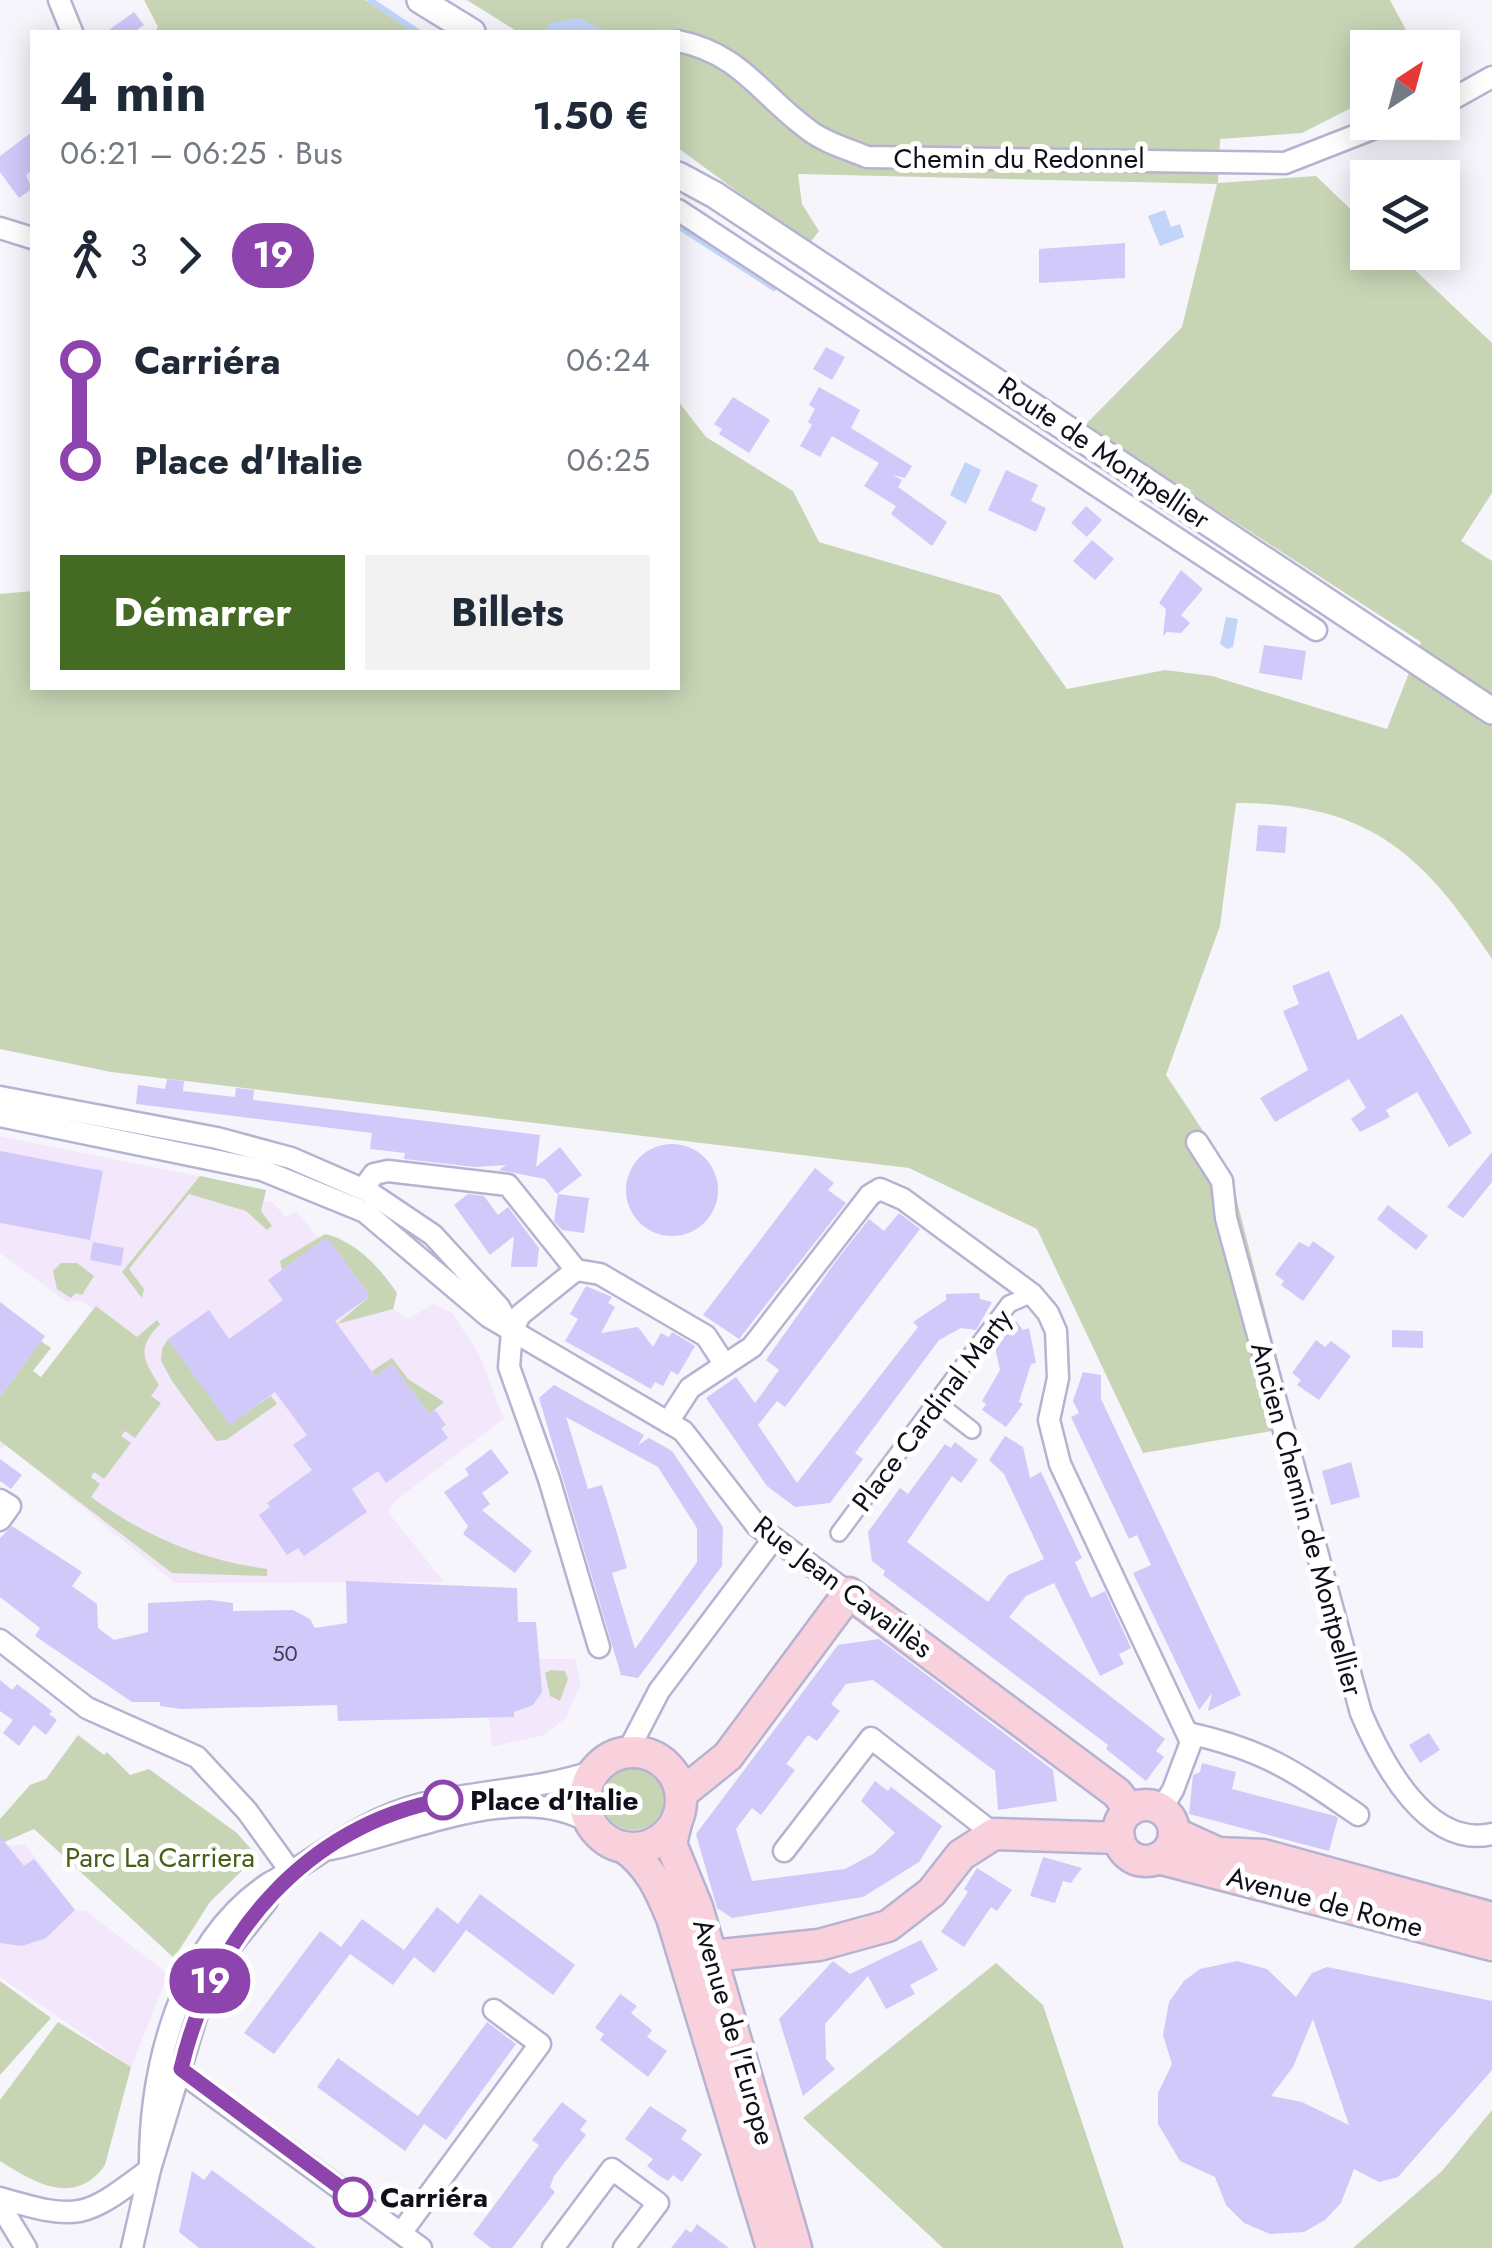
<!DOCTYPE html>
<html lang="fr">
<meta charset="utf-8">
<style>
body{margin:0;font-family:Jost,sans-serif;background:#f2f2f3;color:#1f2937;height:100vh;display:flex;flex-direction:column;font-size:38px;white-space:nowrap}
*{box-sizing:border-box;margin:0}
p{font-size:32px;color:#747a83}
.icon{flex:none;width:55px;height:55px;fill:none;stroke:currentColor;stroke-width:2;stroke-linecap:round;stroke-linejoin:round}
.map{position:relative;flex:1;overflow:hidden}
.drawer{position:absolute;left:30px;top:30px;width:650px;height:660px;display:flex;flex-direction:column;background:#fff;border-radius:0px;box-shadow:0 5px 25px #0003}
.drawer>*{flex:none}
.badge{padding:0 20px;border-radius:32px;font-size:35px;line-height:65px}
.needle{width:65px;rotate:36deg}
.buttons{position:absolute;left:1350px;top:30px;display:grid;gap:20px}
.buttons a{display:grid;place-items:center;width:110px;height:110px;border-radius:0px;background:#fff;box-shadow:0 5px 25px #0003;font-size:50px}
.map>.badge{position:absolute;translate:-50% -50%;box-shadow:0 0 0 5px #fff}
.legs{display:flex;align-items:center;gap:15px;height:110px;padding:0 30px;font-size:32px}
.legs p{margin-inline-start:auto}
.head{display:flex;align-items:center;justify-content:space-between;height:170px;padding:0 30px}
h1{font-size:55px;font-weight:700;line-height:75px}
.button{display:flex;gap:20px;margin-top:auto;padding:20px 30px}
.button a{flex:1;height:115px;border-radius:0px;background:#456a23;color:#fff;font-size:40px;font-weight:700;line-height:115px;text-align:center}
.button a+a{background:#f2f2f3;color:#1f2937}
ul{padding:0 30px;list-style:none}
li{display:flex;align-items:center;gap:35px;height:100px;font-size:38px}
li i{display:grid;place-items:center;width:15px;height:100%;margin:0 12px;background:currentColor}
li i::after{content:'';width:25px;height:25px;margin:-12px;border:8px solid;border-radius:50%;background:#fff}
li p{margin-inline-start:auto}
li:first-child i{background:linear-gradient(#0000 50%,currentColor 0)}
li:last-child i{background:linear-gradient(currentColor 50%,#0000 0)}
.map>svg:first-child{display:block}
.education{fill:#f3e7fb}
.green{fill:#c8d5b5}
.water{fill:#c2d5f9}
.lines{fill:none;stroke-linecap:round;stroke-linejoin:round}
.stream{stroke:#c2d5f9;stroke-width:6}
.building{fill:#d0c9fa;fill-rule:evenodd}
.pedestrian-casing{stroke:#b6b2d1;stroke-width:20}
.minor-casing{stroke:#b6b2d1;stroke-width:25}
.tertiary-casing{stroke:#b6b2d1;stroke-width:30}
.secondary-casing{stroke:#b6b2d1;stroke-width:35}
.pedestrian{stroke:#fff;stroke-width:15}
.minor{stroke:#fff;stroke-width:20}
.tertiary{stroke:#fff;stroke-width:25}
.secondary{stroke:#f9d1dc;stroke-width:30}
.line-1-casing{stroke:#fff;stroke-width:22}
.line-1{stroke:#8e44ad;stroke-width:15}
.stop-1-dot{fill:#fff;stroke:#8e44ad;stroke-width:5}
.labels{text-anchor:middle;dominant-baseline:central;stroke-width:10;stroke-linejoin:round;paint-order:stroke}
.number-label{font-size:22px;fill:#413e52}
.street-label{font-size:28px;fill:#11101a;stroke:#fff}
.stop-label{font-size:28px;font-weight:bold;fill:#11101a;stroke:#fff;text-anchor:start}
.park-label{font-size:28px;fill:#485e18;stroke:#fff}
</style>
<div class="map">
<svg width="1492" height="2248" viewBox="0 0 1492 2248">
<rect width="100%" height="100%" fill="#f6f5fc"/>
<g class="education">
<path d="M0 1136 266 1190 264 1201 272 1202 286 1217 296 1211 317 1236 338 1237 373 1263 397 1293 393 1309 408 1319 433 1304 452 1313 479 1354 504 1419 396 1500 388 1512 444 1582 175 1583 6 1445 0 1450V1432L93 1309 82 1301 67 1302 0 1253Z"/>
<path d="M482 1659H575L581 1683 566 1718 544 1735 492 1747Z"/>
<path d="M25 1844 75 1910 86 1911 168 1974 131 2067 0 1977V1847Z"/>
</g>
<g class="green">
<path d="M144 0H365L413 32H154L158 27Z"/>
<path d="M467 0H1390L1415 47 1368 48 1367 100 1302 133 1220 139 1218 183 1316 176 1367 225 1368 252 1397 253 1492 343V493L1461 541 1492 561V959C1423 853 1368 803 1236 803L1220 926 1166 1075 1229 1170 1295 1427 1143 1453 1037 1229 909 1168 111 1072 0 1049V594L32 591V688H678V401L706 437 793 491 819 542 1000 595 1067 689 1165 670 1212 676 1387 729 1421 642 1085 425 1182 327 1217 184 798 174 802 204 819 231 809 244 678 148V32H518Z"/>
<path d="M200 1176 266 1190 261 1211 272 1226 267 1230 246 1211 189 1194 129 1269 144 1289 142 1298 122 1272Z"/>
<path d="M325 1234C357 1242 379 1267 397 1293L393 1309 337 1324 370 1296 327 1238 282 1270 280 1261Z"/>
<path d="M61 1263H77L94 1276 82 1295 76 1293 71 1298 57 1289 53 1271Z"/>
<path d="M96 1306 137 1337 157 1320 160 1324C137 1348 142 1358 159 1385L151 1396 161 1403 135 1438 125 1431 121 1436 131 1443 104 1479 94 1472 91 1477 100 1484 91 1497C145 1536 200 1560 267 1569V1576L172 1573 0 1441V1397L41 1341 51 1348 33 1371 41 1377Z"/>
<path d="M168 1339 230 1424 271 1396 277 1404 226 1440 216 1441 172 1381 161 1361 162 1349Z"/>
<path d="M392 1358 408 1379 444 1402 429 1414 392 1364 375 1376 372 1371Z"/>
<path d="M551 1670 565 1671 568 1679 560 1701 550 1696 545 1673Z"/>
<path d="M78 1735 104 1755 107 1752 130 1775 149 1769 237 1833 257 1856 210 1902 174 1958 34 1829 0 1844V1819L30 1785 46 1779Z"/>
<circle cx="633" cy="1799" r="31"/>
<path d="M996 1963 1043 2005 1124 2248H943L803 2118Z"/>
<path d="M0 1981 51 2018 0 2075Z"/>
<path d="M58 2022 131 2067 105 2165C75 2208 33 2182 0 2161V2100Z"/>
<path d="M1492 2110V2248H1353L1442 2171Z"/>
</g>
<g class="water">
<path d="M579 18 607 32H542L551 23Z"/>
<path d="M1165 210 1171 227 1180 224 1184 237 1160 246 1148 216Z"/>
<path d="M965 462 981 470 966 504 950 495Z"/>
<path d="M1226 617 1238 619 1233 647 1227 649 1220 644Z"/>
</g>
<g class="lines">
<g class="stream">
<path d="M370 0 418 32"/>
<path d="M678 226 774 288"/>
</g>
</g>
<g class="building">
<path d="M134 12 144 25 134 32H106Z"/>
<path d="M32 132V170L26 175 32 189 19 198 0 172V156Z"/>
<path d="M1125 243V278L1039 283V249Z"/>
<path d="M826 347 845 357 832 380 813 369Z"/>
<path d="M819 387 860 410 851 428 912 466 905 478 893 475 902 480 898 487 947 522 932 546 891 514 896 506 864 486 879 463 832 436 820 457 800 446 812 425 808 422 815 409 809 405Z"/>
<path d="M733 397 770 420 749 453 719 434 722 429 714 424Z"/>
<path d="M1006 470 1038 485 1031 501 1046 508 1036 532 988 510Z"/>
<path d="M1086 506 1102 520 1087 537 1071 523Z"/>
<path d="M1092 540 1114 559 1095 580 1073 561Z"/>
<path d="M1181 570 1203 589 1181 615 1190 623 1181 633 1167 632 1163 636 1166 609 1159 603Z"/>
<path d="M1264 645 1306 651 1302 680 1259 673Z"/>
<path d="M1258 825 1287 827 1285 853 1256 851Z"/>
<path d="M1329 971 1358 1040 1402 1014 1472 1133 1449 1147 1417 1092 1386 1110 1390 1117 1360 1132 1351 1119 1366 1108 1349 1079 1275 1122 1260 1098 1308 1070 1283 1011 1299 1004 1292 986Z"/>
<path d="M167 1079 184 1081 183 1091 235 1097 236 1088 254 1090 253 1100 540 1135 536 1167 560 1147 582 1175 557 1194 545 1179 499 1170 506 1165 475 1167 404 1159 405 1153 370 1149 372 1133 136 1104 138 1085 165 1089Z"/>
<circle cx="672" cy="1190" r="46"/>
<path d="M0 1151 103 1171 90 1240 0 1223Z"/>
<path d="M1492 1152V1182L1463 1218 1447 1207Z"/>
<path d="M815 1168 834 1183 828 1190 846 1203 739 1339 703 1315Z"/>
<path d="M468 1194 484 1196 498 1215 508 1207 539 1248 537 1267H511L514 1236 490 1255 454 1205Z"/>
<path d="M558 1194 589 1198 584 1233 562 1230 554 1221Z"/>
<path d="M1388 1205 1428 1236 1416 1250 1377 1219Z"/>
<path d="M899 1213 920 1229 785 1407 777 1401 758 1425 797 1483 918 1327 913 1322 946 1300V1294L979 1293 980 1299 992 1302 976 1330 961 1328 939 1340 855 1453 863 1459 830 1503 795 1507 767 1486 706 1398 736 1377 755 1403 779 1370 766 1360 836 1261 869 1219 884 1231Z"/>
<path d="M327 1237 370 1296 335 1321 375 1376 392 1364 429 1414 435 1410 446 1425 441 1428 448 1438 386 1483 378 1471 352 1489 367 1512 304 1556 298 1548 287 1555 259 1515 270 1507 267 1503 312 1470 293 1445 307 1435 275 1392 230 1425 168 1339 209 1310 229 1339 283 1300 268 1280Z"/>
<path d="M1313 1241 1335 1257 1303 1301 1281 1285 1284 1281 1275 1274 1299 1242 1309 1247Z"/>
<path d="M93 1242 124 1248 121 1266 90 1260Z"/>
<path d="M586 1286 612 1297 608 1303 615 1307 601 1333 638 1327 653 1347 661 1333 669 1337 672 1332 695 1346 678 1375 671 1371 663 1386 655 1382 651 1389 565 1341 578 1319 570 1314Z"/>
<path d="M0 1302 45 1336 0 1397Z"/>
<path d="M1016 1321 1023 1330 1029 1328 1036 1363 1031 1364 1019 1402 1023 1404 1006 1427 982 1410 986 1404 982 1401 1000 1370 994 1343Z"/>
<path d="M1392 1330 1423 1331V1348L1392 1347Z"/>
<path d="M1316 1340 1325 1347 1331 1341 1351 1356 1319 1400 1297 1385 1301 1380 1292 1373Z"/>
<path d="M1083 1372 1101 1375V1399L1241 1695 1208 1711 1212 1693 1199 1710 1133 1573 1151 1565 1137 1535 1129 1539 1071 1417 1079 1413 1073 1401Z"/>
<path d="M554 1385 644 1435 638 1445 649 1438 672 1451 723 1527 722 1566 638 1678 621 1675 539 1398ZM566 1417 658 1467 697 1528V1562L635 1649 612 1573 627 1568 616 1530 602 1485 588 1489Z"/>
<path d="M1005 1436 1023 1447 1030 1478 1041 1472 1082 1558 1075 1562 1091 1598 1105 1591 1131 1648 1119 1654 1124 1664 1100 1676 1054 1583 1026 1596 1009 1617 1165 1739 1156 1751 1164 1757 1146 1781 1106 1749 1108 1745 883 1575 885 1571 872 1561 868 1532 900 1488 908 1494 945 1444 951 1448 955 1442 978 1460 961 1483 952 1476 907 1542 988 1602 1008 1575 1044 1559 1004 1474 989 1460Z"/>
<path d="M491 1449 509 1473 482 1493 490 1504 482 1510 532 1551 515 1573 463 1534 468 1526 444 1492 469 1475 465 1469Z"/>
<path d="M0 1459 22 1475 11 1489 0 1481Z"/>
<path d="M1351 1462 1360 1497 1331 1505 1322 1471Z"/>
<path d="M12 1526 82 1572 72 1586 97 1604 98 1628 114 1640 148 1632V1603L211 1600 233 1603V1611L293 1610 310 1619 315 1628 347 1623 346 1581 517 1588 518 1622H536L542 1692 533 1705 514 1712V1717L338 1721 337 1705 182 1709 160 1706V1702H132L35 1636 40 1628 0 1597V1538Z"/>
<path d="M879 1639 1053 1770 1057 1801 998 1810 995 1771 873 1680 846 1684 831 1704 840 1711 817 1741 808 1735 786 1764 795 1770 761 1815 752 1808 736 1829 752 1881 845 1869 873 1854 895 1833 861 1801 875 1781 888 1791 891 1787 942 1826 919 1862 863 1897 732 1918 717 1908 696 1834 838 1645Z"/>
<path d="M0 1680 12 1690 17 1684 52 1711 49 1714 57 1720 46 1735 34 1725 19 1746 3 1733 13 1720 0 1711Z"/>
<path d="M1429 1733 1440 1750 1420 1763 1409 1745Z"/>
<path d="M1202 1763 1236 1772 1232 1789 1335 1816 1338 1818 1329 1851 1189 1814 1193 1775 1200 1772Z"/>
<path d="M0 1836 24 1866 34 1859 75 1910 46 1938 22 1946 0 1943Z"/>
<path d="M1043 1857 1082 1868 1071 1883 1063 1881 1055 1903 1030 1896Z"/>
<path d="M977 1868 1012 1890 997 1911 991 1907 964 1947 941 1932 968 1892 964 1889Z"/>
<path d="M480 1894 575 1965 553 1995 466 1930 434 1973 414 1957 393 1985 350 1954 274 2054 244 2033 320 1931 341 1947 362 1919 404 1950 437 1907 458 1924Z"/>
<path d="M921 1940 938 1970 910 1985 915 1994 886 2009 868 1976 825 2024 826 2059 835 2069 803 2096 779 2019 833 1961 850 1974Z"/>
<path d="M1237 1961 1267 1969 1296 1997 1312 1973 1327 1967 1492 2001V2070L1398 2177 1379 2182 1354 2169 1341 2203 1325 2220 1304 2232 1270 2234 1244 2223 1226 2205 1215 2177 1180 2161 1158 2124V2093L1172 2064 1163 2035 1169 2002 1184 1981 1200 1969ZM1313 2019 1349 2125 1302 2102 1271 2096 1293 2067Z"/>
<path d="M620 1994 637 2006 631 2013 652 2030 647 2037 667 2051 648 2077 600 2040 604 2034 595 2028Z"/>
<path d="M487 2022 516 2044 446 2140 424 2124 405 2151 317 2087 338 2058 418 2116Z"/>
<path d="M562 2102 587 2121 580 2130 586 2135 554 2176 550 2187 555 2192 512 2248H491L473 2234 539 2145 532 2140Z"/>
<path d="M650 2106 687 2130 681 2139 702 2154 682 2182 673 2175 668 2181 657 2174 647 2166 653 2159 625 2139Z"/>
<path d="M212 2170 316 2248H199L179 2232 192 2171 204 2180Z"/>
<path d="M697 2224 729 2248H671L686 2229 691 2233Z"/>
</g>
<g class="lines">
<defs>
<g id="pedestrian">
<path d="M936 1402 972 1430"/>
<path d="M839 1533 1009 1304 1032 1294"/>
</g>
<g id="minor">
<path d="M59 0 72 32"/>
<path d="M678 41C742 54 760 95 810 131 826 143 848 149 867 157L1285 163 1390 122"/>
<path d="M1442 105 1492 77"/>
<path d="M678 210 1316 630"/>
<path d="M0 228 32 238"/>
<path d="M0 1097 217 1138 291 1158 369 1192 433 1235 499 1307 512 1331 509 1367 549 1479 599 1647"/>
<path d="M0 1116 262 1170 365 1212 489 1317 683 1431 757 1526 849 1593"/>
<path d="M1197 1142 1222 1181 1226 1218 1361 1713C1382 1762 1427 1849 1492 1834"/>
<path d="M363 1189 374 1174 388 1171 508 1185 576 1270 600 1274 706 1336 725 1365"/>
<path d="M512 1331 520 1315 576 1270"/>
<path d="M668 1422 690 1388 752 1347 870 1195 880 1189 903 1199 1032 1294 1048 1313 1056 1331 1058 1378 1049 1420 1060 1464 1191 1742 1173 1790 1161 1809"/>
<path d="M0 1500 10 1506 0 1520"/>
<path d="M0 1640 87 1708 197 1757 247 1811 291 1872"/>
<path d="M1188 1733C1265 1750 1294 1771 1358 1815"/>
<path d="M628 1751 659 1691 774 1538"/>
<path d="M331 1849C406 1834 524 1777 593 1825"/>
<path d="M784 1851 871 1738 994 1834"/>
<path d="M170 2064 421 2248"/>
<path d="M150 2169C149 2070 180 1943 268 1884 281 1876 295 1870 308 1861 345 1837 378 1815 422 1804 479 1790 539 1790 594 1771"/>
<path d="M0 2198C79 2221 84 2219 150 2169"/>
<path d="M0 2205 26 2248"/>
<path d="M401 2233 540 2044 494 2010"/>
<path d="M132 2248 150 2169 198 2011 220 1960 267 1901"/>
<path d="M553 2248 612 2169 658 2203 624 2248"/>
</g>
<g id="tertiary">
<path d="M420 0 472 32"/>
<path d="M678 175 715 195 1492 711"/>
</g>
<g id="secondary">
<circle cx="633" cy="1800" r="48"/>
<path d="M681 1794 728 1756 849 1593 1117 1793 1130 1810"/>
<circle cx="1146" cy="1833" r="28"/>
<path d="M677 1819 671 1844 697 1907 796 2248"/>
<path d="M1174 1833 1218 1853 1263 1855 1492 1918"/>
<path d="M624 1847C650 1866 660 1889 672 1918L772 2248"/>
<path d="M1158 1858 1492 1945"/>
<path d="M711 1956 819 1945 888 1926 932 1892 961 1855 994 1834 1119 1838"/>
</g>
</defs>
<use href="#pedestrian" class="pedestrian-casing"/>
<use href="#minor" class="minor-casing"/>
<use href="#tertiary" class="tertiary-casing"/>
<use href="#secondary" class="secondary-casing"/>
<use href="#pedestrian" class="pedestrian"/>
<use href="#minor" class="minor"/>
<use href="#tertiary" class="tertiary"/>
<use href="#secondary" class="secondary"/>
</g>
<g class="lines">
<defs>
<path id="line-1" d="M353 2197 181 2069C211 1938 306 1825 443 1800"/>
</defs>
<use href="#line-1" class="line-1-casing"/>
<use href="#line-1" class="line-1"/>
</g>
<g class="stop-1-dot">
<circle cx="443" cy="1800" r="18"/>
<circle cx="353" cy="2197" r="18"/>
</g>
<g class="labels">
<g class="number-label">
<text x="285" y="1653">50</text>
</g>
<g class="street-label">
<text x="1019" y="158">Chemin du Redonnel</text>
<text transform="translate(1104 453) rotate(34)">Route de Montpellier</text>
<text transform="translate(932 1410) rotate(-53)">Place Cardinal Marty</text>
<text transform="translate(1307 1519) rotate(75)">Ancien Chemin de Montpellier</text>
<text transform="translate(843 1587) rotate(37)">Rue Jean Cavaillès</text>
<text transform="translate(1325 1902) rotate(15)">Avenue de Rome</text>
<text transform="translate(734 2032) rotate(74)">Avenue de l'Europe</text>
</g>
<g class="stop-label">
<text x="470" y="1800">Place d'Italie</text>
<text x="380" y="2197">Carriéra</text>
</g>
<g class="park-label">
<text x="160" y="1857">Parc La Carriera</text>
</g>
</g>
</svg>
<div class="buttons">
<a><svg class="needle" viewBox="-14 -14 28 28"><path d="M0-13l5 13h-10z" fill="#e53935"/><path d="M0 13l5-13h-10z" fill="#747a83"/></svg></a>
<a><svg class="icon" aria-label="layers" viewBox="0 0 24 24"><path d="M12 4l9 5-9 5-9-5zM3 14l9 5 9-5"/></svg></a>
</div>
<b class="badge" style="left:210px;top:1981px;background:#8e44ad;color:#fff">19</b>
<section class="drawer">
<div class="head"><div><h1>4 min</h1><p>06:21 – 06:25 · Bus</p></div><b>1.50 €</b></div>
<div class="legs"><svg class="icon" aria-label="walk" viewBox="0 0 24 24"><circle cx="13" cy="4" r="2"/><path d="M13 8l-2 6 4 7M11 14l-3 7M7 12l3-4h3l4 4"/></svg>3<svg class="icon" aria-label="forward" viewBox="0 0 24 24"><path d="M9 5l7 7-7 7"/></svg><b class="badge" style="background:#8e44ad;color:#fff">19</b></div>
<ul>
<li><i style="color:#8e44ad"></i><b>Carriéra</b><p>06:24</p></li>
<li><i style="color:#8e44ad"></i><b>Place d'Italie</b><p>06:25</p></li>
</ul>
<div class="button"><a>Démarrer</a><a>Billets</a></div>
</section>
</div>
